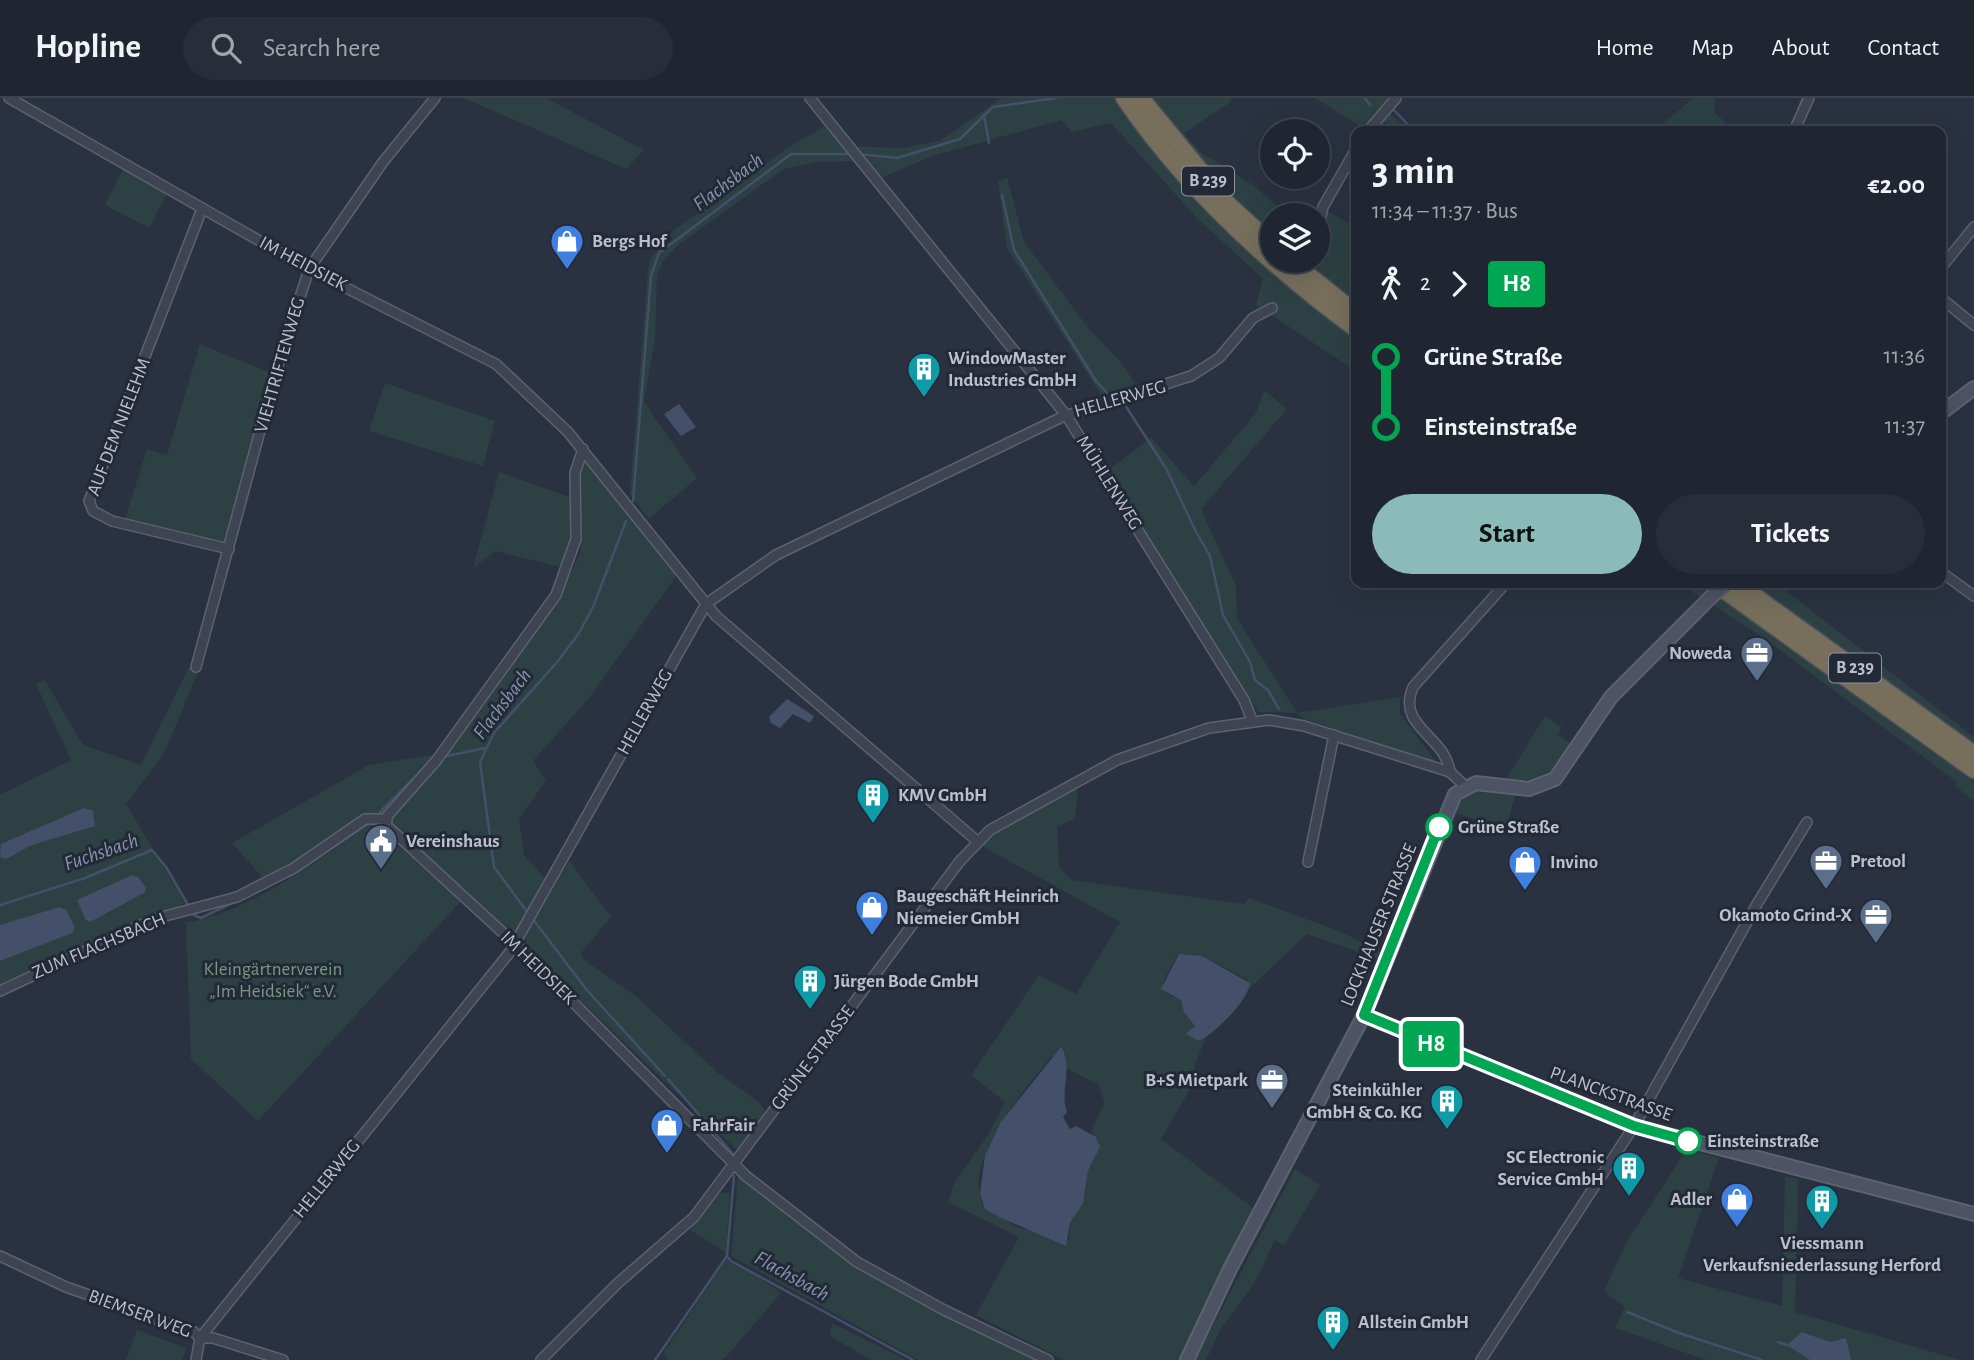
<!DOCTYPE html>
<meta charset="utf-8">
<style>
body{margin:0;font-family:"Alegreya Sans",sans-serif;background:#282e39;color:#f1f3f6;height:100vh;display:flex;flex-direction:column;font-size:26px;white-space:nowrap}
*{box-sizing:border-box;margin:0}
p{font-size:23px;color:#a2a5ab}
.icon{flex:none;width:38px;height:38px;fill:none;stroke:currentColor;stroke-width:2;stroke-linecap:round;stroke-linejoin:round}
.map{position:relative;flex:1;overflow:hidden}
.panel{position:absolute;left:1351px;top:28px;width:595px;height:462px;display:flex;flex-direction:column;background:#202631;border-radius:14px;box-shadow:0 7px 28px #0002,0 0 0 2px #3d434d}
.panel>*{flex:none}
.badge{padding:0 14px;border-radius:5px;font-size:24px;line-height:46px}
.fabs{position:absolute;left:1260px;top:21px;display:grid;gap:14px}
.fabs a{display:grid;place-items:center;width:70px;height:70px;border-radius:50%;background:#202631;box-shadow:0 7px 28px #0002,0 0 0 2px #3d434d;font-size:35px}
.map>.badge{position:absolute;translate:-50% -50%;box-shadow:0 0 0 4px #fff}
.legs{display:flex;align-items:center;gap:10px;height:77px;padding:0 21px;font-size:23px}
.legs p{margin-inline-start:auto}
.overview{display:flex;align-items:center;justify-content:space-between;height:119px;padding:0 21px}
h1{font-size:38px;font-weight:700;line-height:52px}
.action{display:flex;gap:14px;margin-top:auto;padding:14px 21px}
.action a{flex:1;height:80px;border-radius:42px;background:#8bbbb9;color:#111;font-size:28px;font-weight:700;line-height:80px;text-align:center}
.action a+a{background:#282e39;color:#f1f3f6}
ul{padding:0 21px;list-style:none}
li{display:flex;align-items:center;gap:24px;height:70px;font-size:26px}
li i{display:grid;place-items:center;width:10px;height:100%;margin:0 9px;background:currentColor}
li i::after{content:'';width:18px;height:18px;margin:-9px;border:5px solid;border-radius:50%;background:#202631}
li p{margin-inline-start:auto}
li:first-child i{background:linear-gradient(#0000 50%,currentColor 0)}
li:last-child i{background:linear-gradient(currentColor 50%,#0000 0)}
header{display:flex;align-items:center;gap:42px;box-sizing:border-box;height:98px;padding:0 35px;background:#202631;border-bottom:2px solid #3d434d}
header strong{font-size:33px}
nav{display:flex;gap:38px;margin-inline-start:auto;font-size:24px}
.search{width:490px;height:63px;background:#282e39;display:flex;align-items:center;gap:18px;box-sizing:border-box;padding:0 24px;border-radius:38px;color:#a2a5ab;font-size:26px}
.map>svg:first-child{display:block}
.green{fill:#2d4043;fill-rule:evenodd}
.water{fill:#44506a}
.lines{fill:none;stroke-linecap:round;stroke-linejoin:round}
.stream{stroke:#44506a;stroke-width:2.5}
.street-casing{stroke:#5c626f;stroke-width:12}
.secondary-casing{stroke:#5c626f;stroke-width:16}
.highway-casing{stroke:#494f5c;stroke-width:19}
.street{stroke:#3e4451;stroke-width:9}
.secondary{stroke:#4d5364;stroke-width:12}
.highway{stroke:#776f5c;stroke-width:16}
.secondary-bridge-casing{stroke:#5c626f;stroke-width:16;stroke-linecap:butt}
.secondary-bridge{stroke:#4d5364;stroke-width:12}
.line-1-casing{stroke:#fff;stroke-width:16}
.line-1{stroke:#00a651;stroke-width:10}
.stop-1-dot{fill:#fff;stroke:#00a651;stroke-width:3.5}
.labels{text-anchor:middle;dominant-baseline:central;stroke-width:6;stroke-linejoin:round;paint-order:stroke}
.shield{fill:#232937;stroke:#8d939f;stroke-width:2}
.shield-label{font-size:18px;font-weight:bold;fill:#bbc0cb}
.poi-label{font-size:19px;font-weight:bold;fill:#bbc0cb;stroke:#232937;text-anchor:start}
.street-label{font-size:19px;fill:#bbc0cb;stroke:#232937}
.stop-label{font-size:19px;font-weight:bold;fill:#bbc0cb;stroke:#232937;text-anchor:start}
.park-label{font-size:19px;fill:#759a81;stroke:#232937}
.water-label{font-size:21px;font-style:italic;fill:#8694af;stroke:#232937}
</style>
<header>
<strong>Hopline</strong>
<div class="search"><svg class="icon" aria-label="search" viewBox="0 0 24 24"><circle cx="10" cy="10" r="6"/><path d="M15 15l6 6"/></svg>Search here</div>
<nav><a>Home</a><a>Map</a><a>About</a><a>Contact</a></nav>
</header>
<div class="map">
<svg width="1974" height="1262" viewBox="0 0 1974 1262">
<rect width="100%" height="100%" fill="#2a3241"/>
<g class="green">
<path d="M464 0H546L644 52 626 71Z"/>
<path d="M1002 0H1116L1252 155 1356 240V273L1256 207 1263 181 1196 119 1111 25 1072 34 1061 22 933 58 883 79 852 63 816 64 784 71 678 147 663 163 657 177 655 240 644 304 697 380 649 421 630 397 648 171 653 156 673 141 669 136 787 50 827 27 843 48 904 50 939 43Z"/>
<path d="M1150 0H1231V4L1184 35 1199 53 1253 87 1287 117H1272V137L1227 95Z"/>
<path d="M1315 0H1394L1389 15 1410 33H1391L1382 22 1374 33H1368Z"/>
<path d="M1694 0H1715L1714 14 1735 33H1653Z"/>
<path d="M123 71 167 96 149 130 105 107Z"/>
<path d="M1007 79 1024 144 1089 231 1120 263 1139 291 1103 300 1007 150 998 84Z"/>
<path d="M1318 108 1356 129V208L1301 163H1318V117H1313Z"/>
<path d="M200 246 273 276 227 446 124 424 147 351 167 357Z"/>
<path d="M385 285 495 323 483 368 369 333Z"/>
<path d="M1264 292 1287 311 1201 411 1236 488 1237 520 1297 615 1400 599V616L1437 665 1305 621 1297 615 1258 614 1106 374 1151 340 1194 388 1256 315Z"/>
<path d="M584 359 677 477 590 599 533 663 546 683 519 720 524 757 546 781 518 832 510 834 390 728 394 712 438 665 560 498 581 453V370Z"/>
<path d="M499 374 572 400 570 454 564 470 495 453 473 470Z"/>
<path d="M1678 485H1699L1909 632 1974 684V703L1955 688 1957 684 1761 538Z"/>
<path d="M1746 485H1776L1974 639V646Z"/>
<path d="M189 569 199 571 164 656 126 706 185 805 0 889V697L71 662 36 586 45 582 83 647 141 667Z"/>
<path d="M1545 618 1562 629 1557 636 1570 645C1553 675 1544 687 1507 680Z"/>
<path d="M437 656 385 713 363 719 305 758 263 780 232 745 369 667Z"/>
<path d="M1070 691 1078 692 1075 720 1057 729 1059 768 1071 782 1244 806 1249 800 1339 833 1385 856 1382 862 1307 836 1248 892V882L1202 858 1178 856 1163 884 1164 894 1181 902 1184 914 1195 927 1199 943 1206 939 1196 964 1192 988 1161 1041 1256 1112 1182 1262H1064L976 1217 1019 1139 948 1104 954 1085 988 1037 1005 1004 971 977 1039 877 1076 896 1120 824 978 746 992 734ZM1065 955 1066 970 1099 987 1104 1005 1091 1034 1099 1043 1095 1061 1088 1073 1085 1096 1070 1125 1069 1142 1019 1130 985 1111C958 1065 1025 993 1051 959Z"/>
<path d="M1491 691 1516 695 1506 731 1452 714 1467 696Z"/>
<path d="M372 725 461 803 258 1023 191 961 186 824C245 818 323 758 372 725Z"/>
<path d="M569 762 611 819 581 855 583 861 637 899 718 975 759 1004 767 1016 737 1052 527 851 525 839Z"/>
<path d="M1687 1051 1719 1060 1678 1180 1782 1208 1785 1078 1798 1081 1795 1214 1960 1262H1706L1615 1230 1625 1209 1604 1193 1627 1143Z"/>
<path d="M1295 1071 1320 1087 1284 1148 1275 1142 1257 1181 1221 1231 1206 1262H1195Z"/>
<path d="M738 1079 855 1168 911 1200 1038 1262H918L731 1158Z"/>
<path d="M718 1094 730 1096 726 1155 690 1132Z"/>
<path d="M726 1162 744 1169 781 1195 726 1259 720 1262H667L664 1254Z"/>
<path d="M832 1225 906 1262H871L830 1238Z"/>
<path d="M137 1232 186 1250 182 1262H126Z"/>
</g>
<g class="water">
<path d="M679 306 696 329 681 338 664 316Z"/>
<path d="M787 601 814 618 810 625 793 616 780 630 771 625 769 619Z"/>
<path d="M84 710 93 713 95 728 32 747 6 761 0 759 1 746Z"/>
<path d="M132 777 138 779 146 790 144 795 90 824 86 822 77 802Z"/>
<path d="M60 809 66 812 75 829 72 835 0 863V827Z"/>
<path d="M1179 856 1202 858 1250 885C1248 903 1215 935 1199 943L1186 936 1195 928 1184 914 1181 902 1161 891Z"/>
<path d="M1061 949C1074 967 1059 995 1067 1014L1063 1019 1070 1031 1076 1028 1096 1039 1100 1049 1088 1073 1083 1105 1070 1125 1066 1148 999 1119 985 1111 980 1096 985 1057 1001 1024Z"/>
<path d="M1802 1234 1830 1244 1846 1240 1851 1262H1810L1787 1247Z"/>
</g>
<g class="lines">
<g class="stream">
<path d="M1365 0 1370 7"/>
<path d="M1392 10 1414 33"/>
<path d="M1798 12 1803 0"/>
<path d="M984 17 989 45"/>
<path d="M1789 33 1795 19"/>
<path d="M858 56 897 60 960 41 993 9 1056 0"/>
<path d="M1002 97 1014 152 1096 283 1109 297"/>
<path d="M1125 307 1167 372 1195 432 1210 458 1223 517 1250 564 1255 582 1268 592 1279 611"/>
<path d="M633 403 651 178 659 155 791 56H852"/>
<path d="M447 658 485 650"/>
<path d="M380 714 433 661"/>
<path d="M0 807 85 780 152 752 166 769 188 807"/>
<path d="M528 815 494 769 480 664 494 635 558 563 579 535 593 509 626 423"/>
<path d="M194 817 201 820 295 775 371 724"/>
<path d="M532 820 586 891 665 978"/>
<path d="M668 981 733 1056"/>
<path d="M734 1078 727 1158 731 1163 913 1262"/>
<path d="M1627 1214 1679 1235 1762 1262"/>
<path d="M1778 1244 1787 1247"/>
<path d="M655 1262 727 1158"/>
</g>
<defs>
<g id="street">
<path d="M9 0 309 171 496 266 568 334 716 518 977 743"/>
<path d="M810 0 1066 317 1244 602 1252 622"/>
<path d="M1368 33 1396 0"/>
<path d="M1794 33 1809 0"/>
<path d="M202 111 89 403 93 413 112 423 229 451"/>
<path d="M1319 128 1323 109 1356 51"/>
<path d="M1941 170 1974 129"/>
<path d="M1941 200 1974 227"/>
<path d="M583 351 575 375 576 441 556 497 436 663 388 717 386 727 515 846 746 1078 857 1164 944 1212 1048 1262"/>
<path d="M1941 474 1974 498"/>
<path d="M196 569 276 274 309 171 383 64 435 0"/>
<path d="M1450 674C1445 637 1396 629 1413 589L1506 485"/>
<path d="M1308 764 1334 637"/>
<path d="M0 893 154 821 237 799 294 770 365 721H386"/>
<path d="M0 1158 66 1189 194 1234 200 1240H213L283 1262"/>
<path d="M200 1240 510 854 706 506 776 457 1062 319 1191 278 1219 260 1253 220 1272 210"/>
<path d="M196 1262 200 1240"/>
<path d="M541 1262 618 1185 694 1119 960 763 990 732 1117 662 1209 630 1269 622 1304 628 1450 674 1465 688"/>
<path d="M1481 1262 1634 1028 1757 806 1807 724"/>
</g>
<g id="secondary">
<path d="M1941 315 1974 290"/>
<path d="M1364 917 1634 1028 1974 1116"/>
<path d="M1187 1262 1230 1171 1364 917 1455 696 1476 685 1529 691 1555 681 1611 599 1711 499"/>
</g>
<g id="highway">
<path d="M1124 0C1186 91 1268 166 1356 231"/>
<path d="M1141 0 1228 106 1272 146"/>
<path d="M1291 163 1356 215"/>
<path d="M1714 485 1974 672"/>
<path d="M1737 485 1974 656"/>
</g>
</defs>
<use href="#street" class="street-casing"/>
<use href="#secondary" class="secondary-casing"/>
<use href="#highway" class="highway-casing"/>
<use href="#street" class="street"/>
<use href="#secondary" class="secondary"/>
<use href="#highway" class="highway"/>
<defs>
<path id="secondary-bridge" d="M1711 499 1727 485"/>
</defs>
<use href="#secondary-bridge" class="secondary-bridge-casing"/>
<use href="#secondary-bridge" class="secondary-bridge"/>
</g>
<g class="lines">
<defs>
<path id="line-1" d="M1439 729 1364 917 1634 1028 1688 1043"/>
</defs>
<use href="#line-1" class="line-1-casing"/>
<use href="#line-1" class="line-1"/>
</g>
<defs>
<symbol id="shop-pin" viewBox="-11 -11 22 30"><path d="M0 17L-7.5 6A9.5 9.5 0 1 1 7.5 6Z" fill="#3f7fe0" stroke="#232937"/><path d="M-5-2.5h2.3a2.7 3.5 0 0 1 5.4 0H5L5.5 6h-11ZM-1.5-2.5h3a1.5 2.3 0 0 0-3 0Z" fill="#fff"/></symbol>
<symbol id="building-pin" viewBox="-11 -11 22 30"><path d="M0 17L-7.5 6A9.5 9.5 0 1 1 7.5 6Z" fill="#0f9aa8" stroke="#232937"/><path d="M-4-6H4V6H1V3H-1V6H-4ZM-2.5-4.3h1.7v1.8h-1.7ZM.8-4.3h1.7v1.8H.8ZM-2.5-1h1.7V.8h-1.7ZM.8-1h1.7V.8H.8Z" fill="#fff"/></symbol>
<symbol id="office-pin" viewBox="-11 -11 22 30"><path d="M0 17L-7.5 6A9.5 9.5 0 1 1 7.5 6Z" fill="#5c6f8a" stroke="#232937"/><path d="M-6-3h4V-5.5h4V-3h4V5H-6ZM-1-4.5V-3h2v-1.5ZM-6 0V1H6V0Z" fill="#fff"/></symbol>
<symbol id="civic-pin" viewBox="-11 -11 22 30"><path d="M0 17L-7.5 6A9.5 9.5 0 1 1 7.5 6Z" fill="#5c6f8a" stroke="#232937"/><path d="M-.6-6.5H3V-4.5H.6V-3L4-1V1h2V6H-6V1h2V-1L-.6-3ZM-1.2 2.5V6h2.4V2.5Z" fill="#fff"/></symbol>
</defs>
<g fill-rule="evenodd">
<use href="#shop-pin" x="548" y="124" width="38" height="52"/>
<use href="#building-pin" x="905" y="252" width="38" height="52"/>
<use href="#office-pin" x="1738" y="536" width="38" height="52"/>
<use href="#building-pin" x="854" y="678" width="38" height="52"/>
<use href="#civic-pin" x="362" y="724" width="38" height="52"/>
<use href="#office-pin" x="1807" y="744" width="38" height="52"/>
<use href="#shop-pin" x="1506" y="745" width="38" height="52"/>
<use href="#shop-pin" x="853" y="790" width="38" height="52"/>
<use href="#office-pin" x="1857" y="798" width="38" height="52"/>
<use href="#building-pin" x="791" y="864" width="38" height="52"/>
<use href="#office-pin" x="1253" y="963" width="38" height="52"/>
<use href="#building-pin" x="1428" y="984" width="38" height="52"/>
<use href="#shop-pin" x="648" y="1008" width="38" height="52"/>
<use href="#building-pin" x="1610" y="1051" width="38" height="52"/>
<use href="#shop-pin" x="1718" y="1082" width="38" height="52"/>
<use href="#building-pin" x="1803" y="1084" width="38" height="52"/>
<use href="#building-pin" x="1314" y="1205" width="38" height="52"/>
</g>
<g class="stop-1-dot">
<circle cx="1439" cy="729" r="12"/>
<circle cx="1688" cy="1043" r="12"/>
</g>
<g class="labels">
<g class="shield">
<rect x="1182" y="68.5" width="52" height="29" rx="5"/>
<rect x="1829" y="555.5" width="52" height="29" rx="5"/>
</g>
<g class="shield-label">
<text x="1208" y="83">B 239</text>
<text x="1855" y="570">B 239</text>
</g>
<g class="poi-label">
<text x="592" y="143">Bergs Hof</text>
<text x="948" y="260">WindowMaster<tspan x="948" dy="22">Industries GmbH</tspan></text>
<text x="1732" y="555" text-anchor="end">Noweda</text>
<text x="898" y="697">KMV GmbH</text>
<text x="406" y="743">Vereinshaus</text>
<text x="1850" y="763">Pretool</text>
<text x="1550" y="764">Invino</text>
<text x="896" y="798">Baugeschäft Heinrich<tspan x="896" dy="22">Niemeier GmbH</tspan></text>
<text x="1852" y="817" text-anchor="end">Okamoto Grind-X</text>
<text x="834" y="883">Jürgen Bode GmbH</text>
<text x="1248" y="982" text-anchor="end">B+S Mietpark</text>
<text x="1422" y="992" text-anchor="end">Steinkühler<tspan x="1422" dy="22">GmbH &amp; Co. KG</tspan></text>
<text x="692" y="1027">FahrFair</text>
<text x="1604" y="1059" text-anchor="end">SC Electronic<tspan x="1604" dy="22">Service GmbH</tspan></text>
<text x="1712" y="1101" text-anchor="end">Adler</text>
<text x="1822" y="1145" text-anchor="middle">Viessmann<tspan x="1822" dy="22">Verkaufsniederlassung Herford</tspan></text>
<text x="1358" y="1224">Allstein GmbH</text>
</g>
<g class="street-label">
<text transform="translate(303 166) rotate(28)">IM HEIDSIEK</text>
<text transform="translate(280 267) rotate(-74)">VIEHTRIFTENWEG</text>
<text transform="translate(1120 301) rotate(-16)">HELLERWEG</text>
<text transform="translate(119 329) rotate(-69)">AUF DEM NIELEHM</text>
<text transform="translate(1109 385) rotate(58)">MÜHLENWEG</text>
<text transform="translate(645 614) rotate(-61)">HELLERWEG</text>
<text transform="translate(1379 827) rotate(-68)">LOCKHAUSER STRASSE</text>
<text transform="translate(99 848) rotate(-23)">ZUM FLACHSBACH</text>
<text transform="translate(538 870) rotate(44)">IM HEIDSIEK</text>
<text transform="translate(813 960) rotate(-53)">GRÜNE STRASSE</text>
<text transform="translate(1611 996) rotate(20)">PLANCKSTRASSE</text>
<text transform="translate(327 1081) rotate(-51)">HELLERWEG</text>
<text transform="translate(140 1216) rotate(20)">BIEMSER WEG</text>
</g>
<g class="stop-label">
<text x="1458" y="729">Grüne Straße</text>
<text x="1707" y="1043">Einsteinstraße</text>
</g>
<g class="park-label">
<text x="273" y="871">Kleingärtnerverein<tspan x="273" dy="22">„Im Heidsiek“ e.V.</tspan></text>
</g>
<g class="water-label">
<text transform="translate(728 84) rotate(-37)">Flachsbach</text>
<text transform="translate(502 606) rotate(-53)">Flachsbach</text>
<text transform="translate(101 754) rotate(-19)">Fuchsbach</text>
<text transform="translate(792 1178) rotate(29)">Flachsbach</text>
</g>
</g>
</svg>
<div class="fabs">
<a><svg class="icon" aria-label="locate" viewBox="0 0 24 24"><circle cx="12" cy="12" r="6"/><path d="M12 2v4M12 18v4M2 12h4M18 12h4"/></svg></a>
<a><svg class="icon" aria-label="layers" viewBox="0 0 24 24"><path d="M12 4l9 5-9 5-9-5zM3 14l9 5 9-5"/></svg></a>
</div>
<b class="badge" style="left:1431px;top:946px;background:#00a651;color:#fff">H8</b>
<section class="panel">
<div class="overview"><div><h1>3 min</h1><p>11:34 – 11:37 · Bus</p></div><b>€2.00</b></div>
<div class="legs"><svg class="icon" aria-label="walk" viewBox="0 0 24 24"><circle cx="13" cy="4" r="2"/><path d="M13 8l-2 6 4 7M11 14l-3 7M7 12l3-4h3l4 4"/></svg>2<svg class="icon" aria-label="forward" viewBox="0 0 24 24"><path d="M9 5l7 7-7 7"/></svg><b class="badge" style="background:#00a651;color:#fff">H8</b></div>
<ul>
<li><i style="color:#00a651"></i><b>Grüne Straße</b><p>11:36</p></li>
<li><i style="color:#00a651"></i><b>Einsteinstraße</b><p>11:37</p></li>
</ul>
<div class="action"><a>Start</a><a>Tickets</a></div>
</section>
</div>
